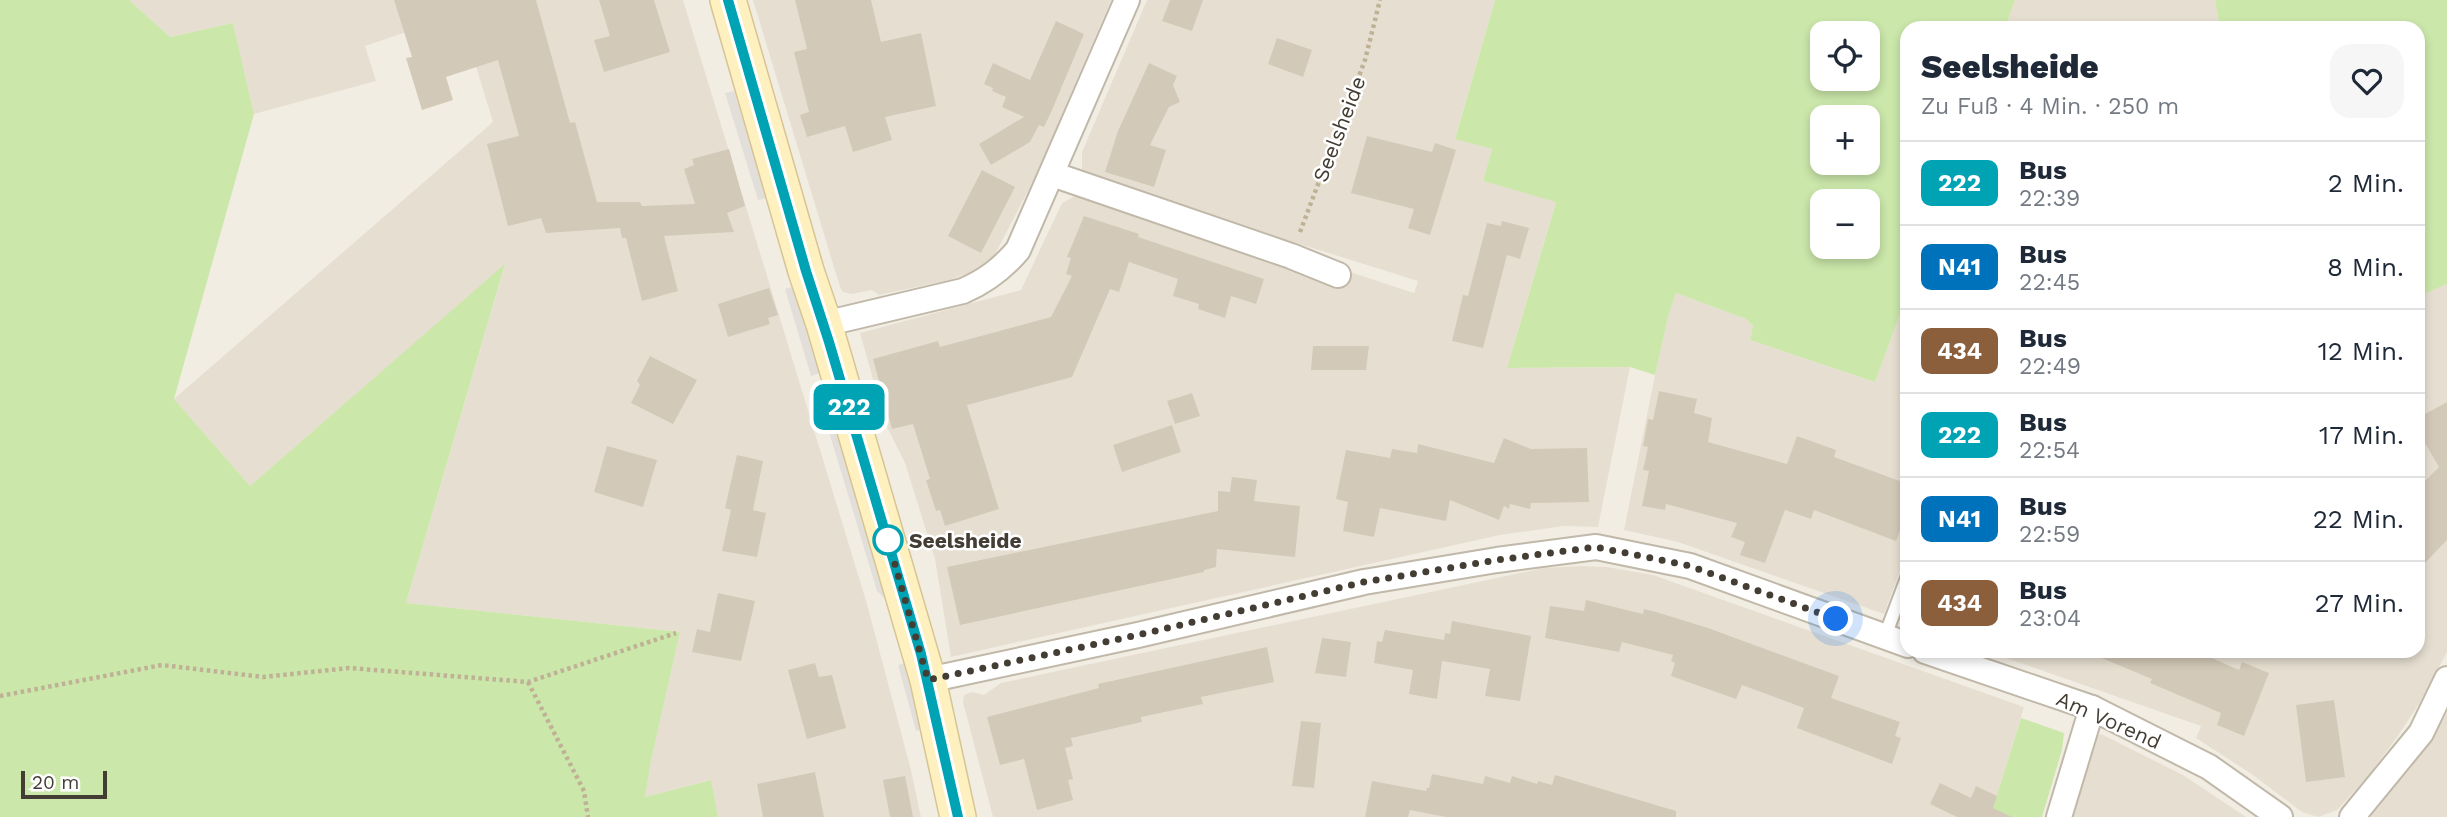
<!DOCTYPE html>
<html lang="de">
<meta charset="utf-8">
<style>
body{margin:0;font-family:"Work Sans",sans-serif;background:#f6f6f7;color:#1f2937;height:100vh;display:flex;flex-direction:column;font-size:26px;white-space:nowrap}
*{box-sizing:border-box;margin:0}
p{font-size:23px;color:#747a83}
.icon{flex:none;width:38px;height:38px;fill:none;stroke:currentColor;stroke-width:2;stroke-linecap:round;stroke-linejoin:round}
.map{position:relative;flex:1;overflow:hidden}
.sheet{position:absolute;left:1900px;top:21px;width:525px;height:637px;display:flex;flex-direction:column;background:#fff;border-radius:21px;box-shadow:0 4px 10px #0003}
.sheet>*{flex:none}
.badge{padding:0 14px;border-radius:10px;font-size:24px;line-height:46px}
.fabs{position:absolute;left:1810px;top:21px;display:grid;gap:14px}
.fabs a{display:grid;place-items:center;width:70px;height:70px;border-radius:14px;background:#fff;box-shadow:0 4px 10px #0003;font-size:35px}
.scale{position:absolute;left:21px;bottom:18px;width:86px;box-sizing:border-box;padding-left:7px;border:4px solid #433d33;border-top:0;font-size:19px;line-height:24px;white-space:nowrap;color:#433d33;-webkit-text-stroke:5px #fff;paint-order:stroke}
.you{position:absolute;width:35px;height:35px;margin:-18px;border:5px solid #fff;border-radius:50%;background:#1a73e8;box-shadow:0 0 0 10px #1a73e833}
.map>.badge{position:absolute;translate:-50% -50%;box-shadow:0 0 0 4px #fff}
.round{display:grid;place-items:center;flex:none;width:74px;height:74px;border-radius:21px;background:#f6f6f7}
.head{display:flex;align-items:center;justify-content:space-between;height:119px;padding:0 21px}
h1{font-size:33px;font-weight:800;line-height:52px}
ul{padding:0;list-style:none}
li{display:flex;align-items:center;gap:21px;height:84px;padding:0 21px;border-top:2px solid #e0e1e3}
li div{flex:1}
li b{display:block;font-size:26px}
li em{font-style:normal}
li .badge{min-width:77px;font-weight:700;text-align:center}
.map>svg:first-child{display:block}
.residential{fill:#e6dfd1}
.green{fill:#cbe7aa;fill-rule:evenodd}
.parking{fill:#e2dfdb}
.building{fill:#d3c9b8}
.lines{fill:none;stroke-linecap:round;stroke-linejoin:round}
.lane-casing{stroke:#c0b8a8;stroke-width:16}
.street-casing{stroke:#c0b8a8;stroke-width:28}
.secondary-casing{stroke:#d6c493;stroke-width:38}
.path{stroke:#bfb196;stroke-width:4.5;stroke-dasharray:3.5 3.5;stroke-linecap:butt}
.lane{stroke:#fff;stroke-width:12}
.street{stroke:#fff;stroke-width:24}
.secondary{stroke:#fff0bf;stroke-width:35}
.line-casing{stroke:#fff;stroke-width:16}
.line{stroke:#00a3b4;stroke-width:10}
.walk{stroke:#433d33;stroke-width:7;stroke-dasharray:0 12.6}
.stop-dot{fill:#fff;stroke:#00a3b4;stroke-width:3.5}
.labels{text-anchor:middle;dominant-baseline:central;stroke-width:5;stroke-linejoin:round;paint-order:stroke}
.street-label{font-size:21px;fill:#433d33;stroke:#fff}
.stop-label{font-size:21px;font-weight:bold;fill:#433d33;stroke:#fff;text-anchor:start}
</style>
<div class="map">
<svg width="2447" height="817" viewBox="0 0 2447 817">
<rect width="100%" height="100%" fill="#f2ede3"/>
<g class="residential">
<path d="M129 0H683L867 604 911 770 921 817H718L710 780 645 797 651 761 680 632 406 603 505 265 250 486 174 399 493 122 460 14 365 46 376 81 254 114 233 23 170 37Z"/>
<path d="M753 0H1111L1033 181 991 262 972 272 949 280 879 295 872 290 851 294 843 292 840 287Z"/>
<path d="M1147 0H1495L1455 138 1492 149 1483 181 1556 201 1507 368 1630 367 1598 527 1564 526 1500 535 951 657 935 559 905 463 886 425 860 333 1021 290 1062 203 1077 195 1341 269 1414 293 1418 281 1204 214 1086 173 1082 170V152Z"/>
<path d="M2015 0H2215L2220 28H2005Z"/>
<path d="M2447 284V652L2419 704 2395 740 2369 775 2337 810 2318 817 2302 812 2253 775 2196 738 2201 726 1986 651H2418L2419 296Z"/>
<path d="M1676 293 1746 319 1753 326 1750 340 1875 382 1907 295V551L1884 614 1678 542 1624 530 1655 375 1669 313Z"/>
<path d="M1583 566 1607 567 1653 575 2024 707 1990 817H993L963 702 964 695 972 692 984 695 1001 683 1544 568Z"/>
<path d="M2447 713V817H2370L2431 740Z"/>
<path d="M2101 734 2183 775 2246 817H2073L2097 736Z"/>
</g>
<g class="green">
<path d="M0 0H129L170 37 233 23 254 114 174 399 250 486 505 264 406 603 680 632 651 761 645 797 711 780 718 817H0Z"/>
<path d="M1495 0H2015L2005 28H1908L1907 295 1875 382 1750 340 1753 326 1746 319 1676 293 1669 313 1655 375 1630 367 1507 368 1556 202 1483 181 1492 149 1455 139ZM1822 33H1867V79H1822ZM1822 117H1867V163H1822ZM1822 201H1867V247H1822Z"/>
<path d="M2215 0H2447V284L2419 296 2418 28H2220Z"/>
<path d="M2021 718 2064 733 2062 750 2042 817H1990Z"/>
</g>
<g class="parking">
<path d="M734 91 767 198 758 200 725 93Z"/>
<path d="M794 286 820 373 811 376 785 289Z"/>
<path d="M827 399 889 603 877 591 820 402Z"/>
<path d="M906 663 923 729 916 731 898 665Z"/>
</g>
<g class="building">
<path d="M394 0H536L570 123 575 122 597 202H640L642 206 695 204 684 169 694 165 692 159 729 149 745 206 727 213 734 232 664 236 678 291 642 301 626 238H622L620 228 546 233 541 218 508 226 487 144 519 136 498 60 446 77 453 100 422 110 406 58 412 57Z"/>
<path d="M599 0H654L670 52 604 72 594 40 610 36Z"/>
<path d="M795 0H871L881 42 921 33 936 106 885 117 892 140 853 152 845 126 807 137 800 115 809 112 794 52 807 49Z"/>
<path d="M1170 0H1203L1192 31 1162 21Z"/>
<path d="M1056 21 1084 34 1052 110 1044 127 1039 125 1030 142 991 165 979 144 1024 117 1002 107 1006 97 992 91 993 88 984 84 993 63 1030 80Z"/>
<path d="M1277 38 1312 50 1303 77 1268 64Z"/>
<path d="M1149 63 1177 76 1173 85 1180 102 1169 107 1150 145 1166 150 1154 187 1105 172 1118 131Z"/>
<path d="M1367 136 1432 152 1435 143 1456 150 1430 235 1408 228 1414 209 1351 193Z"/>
<path d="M982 170 1015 187 981 253 948 236Z"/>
<path d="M1084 216 1139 234 1138 237 1264 279 1256 304 1231 296 1225 318 1198 309 1199 304 1173 296 1178 279 1129 262 1119 292 1110 289 1072 377 967 405 999 509 945 526 940 510 936 511 926 480 930 479 913 424 892 429 873 359 938 341 940 347 1051 317 1072 276 1066 274 1071 258 1067 257Z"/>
<path d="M1502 221 1529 228 1520 259 1507 255 1483 348 1452 341 1463 295 1468 296 1487 223 1501 226Z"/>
<path d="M769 288 778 315 768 318 770 324 728 337 718 304Z"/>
<path d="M1313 346H1369L1366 370H1311Z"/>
<path d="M650 356 697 380 673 424 631 403 640 385 637 381Z"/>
<path d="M1659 391 1697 399 1694 413 1712 418 1708 442 1787 464 1797 436 1836 450 1834 457 1908 484V509L1896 541 1814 510 1811 519 1785 510 1765 563 1740 555 1745 542 1731 537 1737 523 1666 504 1665 510 1642 506 1649 471 1643 470 1648 447 1643 446 1648 419 1653 420Z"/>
<path d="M1192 393 1200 416 1175 424 1167 401Z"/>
<path d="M2447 402V540L2418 570V488L2439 467 2418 431V418Z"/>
<path d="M1172 425 1181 452 1122 472 1113 445Z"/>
<path d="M1504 438 1531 449 1587 448 1589 502 1531 503 1530 509 1510 504 1509 509 1504 506 1499 520 1450 500 1446 521 1380 508 1374 537 1343 531 1348 502 1336 499 1346 450 1390 458 1392 449 1417 453 1418 444 1494 463Z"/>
<path d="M607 446 657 460 643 507 594 492Z"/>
<path d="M737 455 763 461 753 510 766 513 757 557 722 551 731 510 725 508Z"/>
<path d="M1232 477 1257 480 1254 501 1300 506 1295 557 1217 549 1216 567 1204 570V572L960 625 947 567 1218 511V491L1230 492Z"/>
<path d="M718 593 755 601 741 661 692 652 697 629 710 632Z"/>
<path d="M1586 600 1643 614 1644 609 1656 612 1708 628 1839 676 1831 698 1900 722 1895 736 1901 738 1892 764 1797 728 1804 708 1742 685 1736 699 1671 676 1675 663 1671 661 1673 655 1622 642 1619 652 1545 638 1550 606 1584 611Z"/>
<path d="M1452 621 1531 636 1520 701 1485 696 1490 669 1442 661 1437 699 1409 694 1413 670 1374 663 1377 641 1382 642 1385 630 1444 640 1445 633 1450 634Z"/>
<path d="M1322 638 1351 642 1346 677 1315 673Z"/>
<path d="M1267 647 1274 682 1201 697 1203 704 1141 717 1142 722 1071 738 1073 746 1065 748 1073 779 1068 780 1073 800 1037 810 1024 759 1000 765 987 717 1099 688 1098 684Z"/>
<path d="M2085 651H2196L2239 670 2242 662 2269 673 2244 736 2217 725 2221 713 2150 683 2152 679Z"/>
<path d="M815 663 819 677 832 675 846 728 807 739 788 670Z"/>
<path d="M2334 700 2345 777 2306 782 2296 705Z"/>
<path d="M1301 721 1321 723 1314 788 1292 786Z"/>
<path d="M815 772 824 817H763L757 784Z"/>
<path d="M1432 774 1483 784 1485 776 1510 783 1512 776 1537 784 1538 781 1552 785 1555 775 1676 811V817H1446L1410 810 1408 817H1365L1372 781 1426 791 1427 788H1429Z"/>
<path d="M905 776 913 817H890L883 780Z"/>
<path d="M1940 783 1971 798 1976 786 1997 796 1993 808 2012 817H1957L1930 804Z"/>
</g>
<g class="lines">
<defs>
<path id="lane" d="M1885 636 1908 575"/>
<g id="street">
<path d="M1052 174 1291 256 1338 275"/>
<path d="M824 324 963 291C986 281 1002 269 1018 250L1127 0"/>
<path d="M1925 651 2092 708 2209 767 2280 817"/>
<path d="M928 680 1138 635 1364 582 1497 560 1596 547 1690 566 1908 645"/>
<path d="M2059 817 2092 708"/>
<path d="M2352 817 2421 733 2447 679"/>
</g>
<path id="secondary" d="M728 0 806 271 824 324 928 680 958 817"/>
</defs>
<use href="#lane" class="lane-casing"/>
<use href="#street" class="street-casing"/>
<use href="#secondary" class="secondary-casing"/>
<g class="path">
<path d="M1300 232 1365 60 1380 0"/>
<path d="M528 682 584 791 588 817"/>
<path d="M0 696 162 665 263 677 349 668 528 682 676 633"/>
</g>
<use href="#lane" class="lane"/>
<use href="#street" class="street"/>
<use href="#secondary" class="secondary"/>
</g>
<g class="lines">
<defs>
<path id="line" d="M728 0 806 271 829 342 921 654 958 817"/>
</defs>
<use href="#line" class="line-casing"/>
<use href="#line" class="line"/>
<path class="walk" d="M888 540 928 680 1138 635 1364 582 1497 560 1596 547 1690 566 1836 619"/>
</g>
<circle class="stop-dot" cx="888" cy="540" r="14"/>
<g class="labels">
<g class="street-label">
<text transform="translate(1339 129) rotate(-69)">Seelsheide</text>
<text transform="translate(2109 720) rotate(24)">Am Vorend</text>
</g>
<g class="stop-label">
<text x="909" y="540">Seelsheide</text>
</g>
</g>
</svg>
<div class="fabs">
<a><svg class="icon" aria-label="locate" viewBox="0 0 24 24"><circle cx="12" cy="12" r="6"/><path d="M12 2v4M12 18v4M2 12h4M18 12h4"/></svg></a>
<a>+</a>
<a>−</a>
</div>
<div class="scale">20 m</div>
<div class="you" style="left:1836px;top:619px"></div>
<b class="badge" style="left:849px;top:407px;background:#00a3b4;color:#fff">222</b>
<section class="sheet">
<div class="head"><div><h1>Seelsheide</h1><p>Zu Fuß · 4 Min. · 250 m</p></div><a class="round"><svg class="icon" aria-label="heart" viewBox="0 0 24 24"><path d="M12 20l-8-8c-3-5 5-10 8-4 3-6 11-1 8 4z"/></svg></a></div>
<ul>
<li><span class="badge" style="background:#00a3b4;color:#fff">222</span><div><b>Bus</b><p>22:39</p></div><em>2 Min.</em></li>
<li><span class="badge" style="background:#0072bc;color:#fff">N41</span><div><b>Bus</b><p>22:45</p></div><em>8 Min.</em></li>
<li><span class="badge" style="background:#8b5e3c;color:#fff">434</span><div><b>Bus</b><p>22:49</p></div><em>12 Min.</em></li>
<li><span class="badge" style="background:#00a3b4;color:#fff">222</span><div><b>Bus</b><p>22:54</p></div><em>17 Min.</em></li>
<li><span class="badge" style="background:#0072bc;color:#fff">N41</span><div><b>Bus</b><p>22:59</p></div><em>22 Min.</em></li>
<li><span class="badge" style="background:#8b5e3c;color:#fff">434</span><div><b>Bus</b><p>23:04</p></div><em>27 Min.</em></li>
</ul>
</section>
</div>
